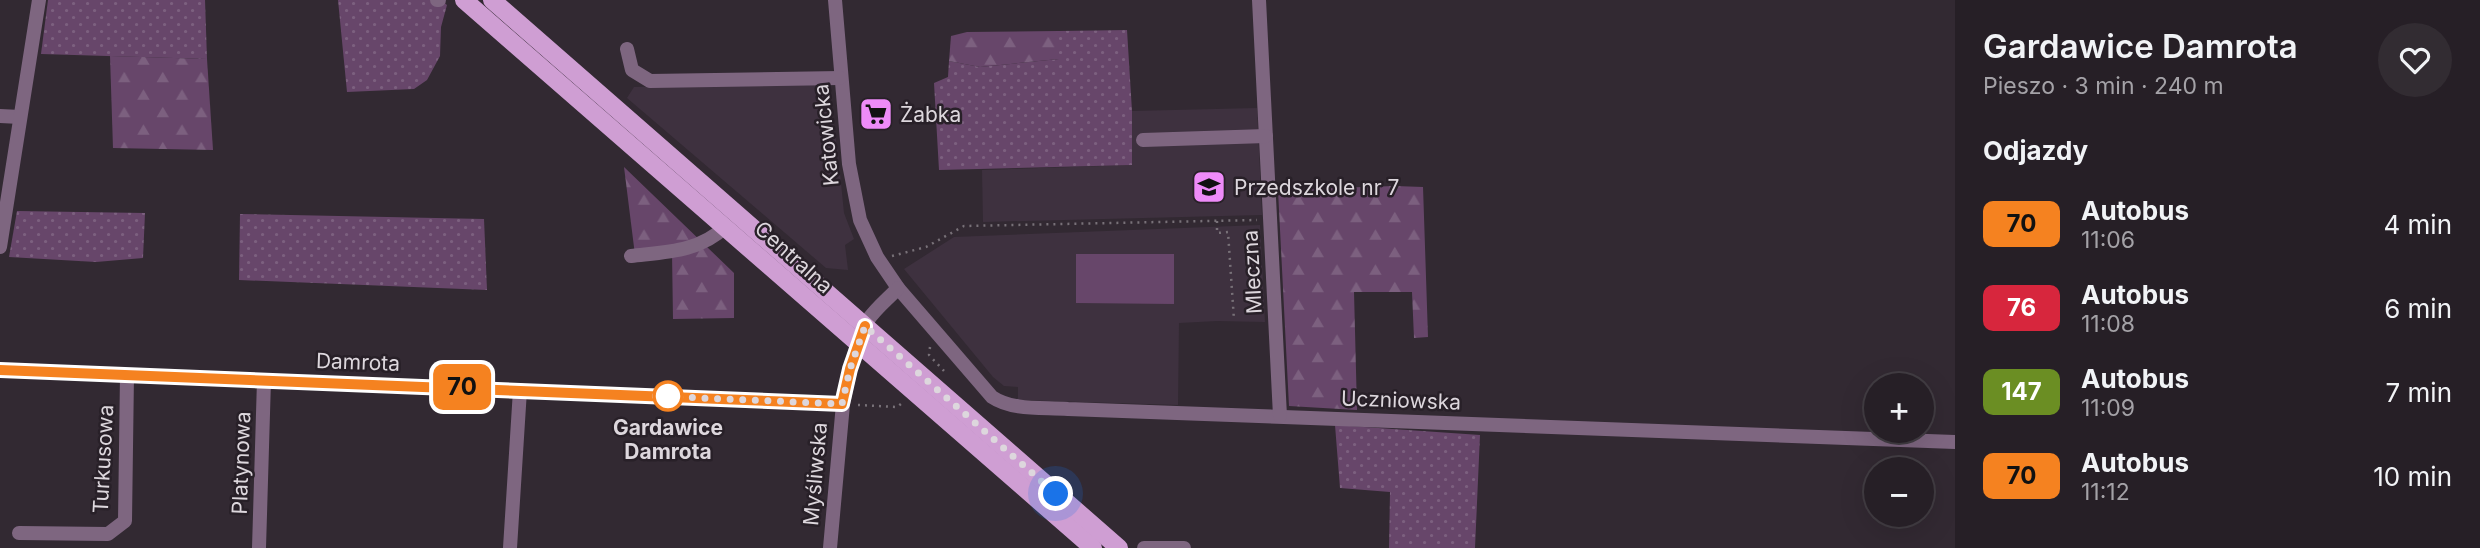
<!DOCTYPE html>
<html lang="pl">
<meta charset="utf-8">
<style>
body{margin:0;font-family:Inter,sans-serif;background:#322c32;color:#f1f3f6;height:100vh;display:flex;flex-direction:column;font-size:26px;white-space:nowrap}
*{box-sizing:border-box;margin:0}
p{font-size:23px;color:#a4a2a7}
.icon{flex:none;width:38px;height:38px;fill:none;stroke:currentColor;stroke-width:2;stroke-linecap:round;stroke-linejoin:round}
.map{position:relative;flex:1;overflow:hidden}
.details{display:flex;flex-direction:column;background:#261f26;width:525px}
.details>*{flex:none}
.badge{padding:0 14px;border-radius:10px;font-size:24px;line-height:46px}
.fabs{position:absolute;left:1864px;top:373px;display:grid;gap:14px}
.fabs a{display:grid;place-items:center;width:70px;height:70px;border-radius:50%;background:#261f26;box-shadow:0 7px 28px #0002,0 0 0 2px #423d43;font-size:35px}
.you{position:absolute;width:35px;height:35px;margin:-18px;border:5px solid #fff;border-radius:50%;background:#1a73e8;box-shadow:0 0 0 10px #1a73e833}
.map>.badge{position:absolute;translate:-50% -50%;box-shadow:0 0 0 4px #fff}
h2{padding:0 28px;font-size:26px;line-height:63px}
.round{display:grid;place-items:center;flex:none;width:74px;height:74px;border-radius:37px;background:#322c32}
.summary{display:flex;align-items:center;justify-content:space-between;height:119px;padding:0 28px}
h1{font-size:33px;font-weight:600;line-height:52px}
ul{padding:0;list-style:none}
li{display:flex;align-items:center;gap:21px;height:84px;padding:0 28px}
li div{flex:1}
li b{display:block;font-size:26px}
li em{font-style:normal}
li .badge{min-width:77px;font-weight:700;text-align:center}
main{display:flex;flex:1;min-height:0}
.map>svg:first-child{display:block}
.built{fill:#3e313f}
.green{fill:url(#green-dots)}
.forest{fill:url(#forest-firs)}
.pitch{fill:#67466a}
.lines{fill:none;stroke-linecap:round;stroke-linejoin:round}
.path{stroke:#787178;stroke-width:2.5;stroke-dasharray:2 5;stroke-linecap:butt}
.minor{stroke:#7e6680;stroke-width:14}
.major{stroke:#cf9ed3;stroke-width:18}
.line-casing{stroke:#fff;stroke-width:16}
.line{stroke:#f58220;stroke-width:10}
.walk{stroke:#ddd7dd;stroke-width:7;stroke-dasharray:0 12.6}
.stop-dot{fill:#fff;stroke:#f58220;stroke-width:3.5}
.labels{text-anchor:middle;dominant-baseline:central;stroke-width:5;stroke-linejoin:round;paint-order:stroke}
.poi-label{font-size:21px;fill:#ddd7dd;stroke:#282028;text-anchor:start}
.street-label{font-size:21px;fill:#ddd7dd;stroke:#282028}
.stop-label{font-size:21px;font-weight:bold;fill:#ddd7dd;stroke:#282028}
</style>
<main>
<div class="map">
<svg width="1955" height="548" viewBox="0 0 1955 548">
<defs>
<pattern id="green-dots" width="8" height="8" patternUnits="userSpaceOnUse" patternTransform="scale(1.75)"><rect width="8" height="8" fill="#67466a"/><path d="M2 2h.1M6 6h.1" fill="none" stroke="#7c607f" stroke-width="1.8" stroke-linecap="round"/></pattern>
<pattern id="forest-firs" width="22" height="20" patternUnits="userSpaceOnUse" patternTransform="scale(1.75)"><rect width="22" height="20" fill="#67466a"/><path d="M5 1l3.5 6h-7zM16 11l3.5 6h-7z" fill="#7c607f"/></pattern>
</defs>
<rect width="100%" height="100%" fill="#322932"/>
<g class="built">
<path d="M827 82 838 153 844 213 854 239 845 245 848 270 826 268 627 98 634 87Z"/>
<path d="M1257 108 1262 215 983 222 982 170 1132 165V111Z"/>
<path d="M1260 225 1265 322 1217 321 1179 323 1178 405 1018 400V387L1004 386 993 377 904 269 954 237Z"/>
</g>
<g class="green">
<path d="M48 0H205L207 59 41 54Z"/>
<path d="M338 0H441L447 5 441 27 440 56 427 80 414 89 347 92Z"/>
<path d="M1127 30 1132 111V165L939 170 934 83 948 77 949 61 980 67 1059 59V31Z"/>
<path d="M17 211 145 213 143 258 96 262 9 257Z"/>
<path d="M240 214 484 219 487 290 239 280Z"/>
<path d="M1335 425 1480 435 1475 548H1389L1390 492 1340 488Z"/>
</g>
<g class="forest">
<path d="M1059 31V59L980 67 949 61 951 36 967 32Z"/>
<path d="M110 56 207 59 213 150 113 148Z"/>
<path d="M624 167 734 273V318L673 319 672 252 635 255Z"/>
<path d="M1395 186 1423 187 1428 337 1414 338 1412 292H1354L1357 410 1289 406 1278 190Z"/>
</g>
<path class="pitch" d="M1076 254H1174V304L1076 303Z"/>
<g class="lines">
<g class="path">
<path d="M1217 221V233L1228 232 1234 320"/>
<path d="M892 256 926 247 964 226 1257 220"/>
<path d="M930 347 929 355 945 372"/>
<path d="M858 405 897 407 902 403"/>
</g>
<g class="minor">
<path d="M437 0H439"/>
<path d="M835 0 849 164 860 220 877 257 898 288 992 397C1013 411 1043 407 1068 409L1955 442"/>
<path d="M1259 0 1280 416"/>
<path d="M627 49 632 70 650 81 840 78"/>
<path d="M0 116 20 117"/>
<path d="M1143 140 1266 136"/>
<path d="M0 247 39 0"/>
<path d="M631 256C665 252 699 252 725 227"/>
<path d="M0 370 843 404C847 383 857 337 868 320 876 308 889 298 898 288"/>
<path d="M19 533 108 534 125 521 127 375"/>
<path d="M259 548 264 380"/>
<path d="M510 548 520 390"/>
<path d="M830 548 843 404"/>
<path d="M1144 548H1184"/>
</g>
<g class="major">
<path d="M464 0 1093 548"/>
<path d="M492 0 1119 548"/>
</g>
</g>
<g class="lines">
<defs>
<path id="line" d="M0 370 842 404 850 369 865 326"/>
</defs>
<use href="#line" class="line-casing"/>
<use href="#line" class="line"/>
<path class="walk" d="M668 396H655L842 404 850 369 865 326 1056 494"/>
</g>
<defs>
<symbol id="supermarket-square" viewBox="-11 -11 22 22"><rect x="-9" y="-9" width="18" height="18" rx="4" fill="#ee8bf8" stroke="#282028"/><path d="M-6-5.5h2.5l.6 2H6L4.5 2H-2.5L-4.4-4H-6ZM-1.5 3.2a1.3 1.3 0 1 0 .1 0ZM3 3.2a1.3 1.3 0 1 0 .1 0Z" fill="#111"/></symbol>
<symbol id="school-square" viewBox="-11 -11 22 22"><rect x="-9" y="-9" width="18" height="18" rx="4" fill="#ee8bf8" stroke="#282028"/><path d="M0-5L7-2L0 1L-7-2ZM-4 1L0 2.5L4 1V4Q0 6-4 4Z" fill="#111"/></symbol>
</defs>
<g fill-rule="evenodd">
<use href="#supermarket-square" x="857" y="95" width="38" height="38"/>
<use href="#school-square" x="1190" y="168" width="38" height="38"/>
</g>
<circle class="stop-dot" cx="668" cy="396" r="14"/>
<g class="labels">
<g class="poi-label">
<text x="900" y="114">Żabka</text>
<text x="1234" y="187">Przedszkole nr 7</text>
</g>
<g class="street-label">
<text transform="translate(826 135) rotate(-96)">Katowicka</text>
<text transform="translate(794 257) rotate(42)">Centralna</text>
<text transform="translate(1252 272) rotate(-93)">Mleczna</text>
<text transform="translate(358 362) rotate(2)">Damrota</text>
<text transform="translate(1401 400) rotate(2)">Uczniowska</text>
<text transform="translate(103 459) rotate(-87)">Turkusowa</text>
<text transform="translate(241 463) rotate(-88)">Platynowa</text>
<text transform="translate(815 474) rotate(-85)">Myśliwska</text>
</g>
<g class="stop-label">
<text x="668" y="427">Gardawice<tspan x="668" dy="24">Damrota</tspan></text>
</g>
</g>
</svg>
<div class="fabs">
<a>+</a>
<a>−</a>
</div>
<div class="you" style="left:1056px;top:494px"></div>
<b class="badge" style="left:462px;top:387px;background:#f58220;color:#111">70</b>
</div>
<section class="details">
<div class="summary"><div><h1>Gardawice Damrota</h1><p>Pieszo · 3 min · 240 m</p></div><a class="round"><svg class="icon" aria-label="heart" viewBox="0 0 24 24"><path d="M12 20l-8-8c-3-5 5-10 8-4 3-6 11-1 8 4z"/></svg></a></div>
<h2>Odjazdy</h2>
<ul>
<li><span class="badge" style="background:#f58220;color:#111">70</span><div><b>Autobus</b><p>11:06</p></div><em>4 min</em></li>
<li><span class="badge" style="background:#d7263d;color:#fff">76</span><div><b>Autobus</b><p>11:08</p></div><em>6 min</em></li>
<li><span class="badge" style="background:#6b8e23;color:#fff">147</span><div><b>Autobus</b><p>11:09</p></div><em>7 min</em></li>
<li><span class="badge" style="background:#f58220;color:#111">70</span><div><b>Autobus</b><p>11:12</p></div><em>10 min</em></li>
</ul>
</section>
</main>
